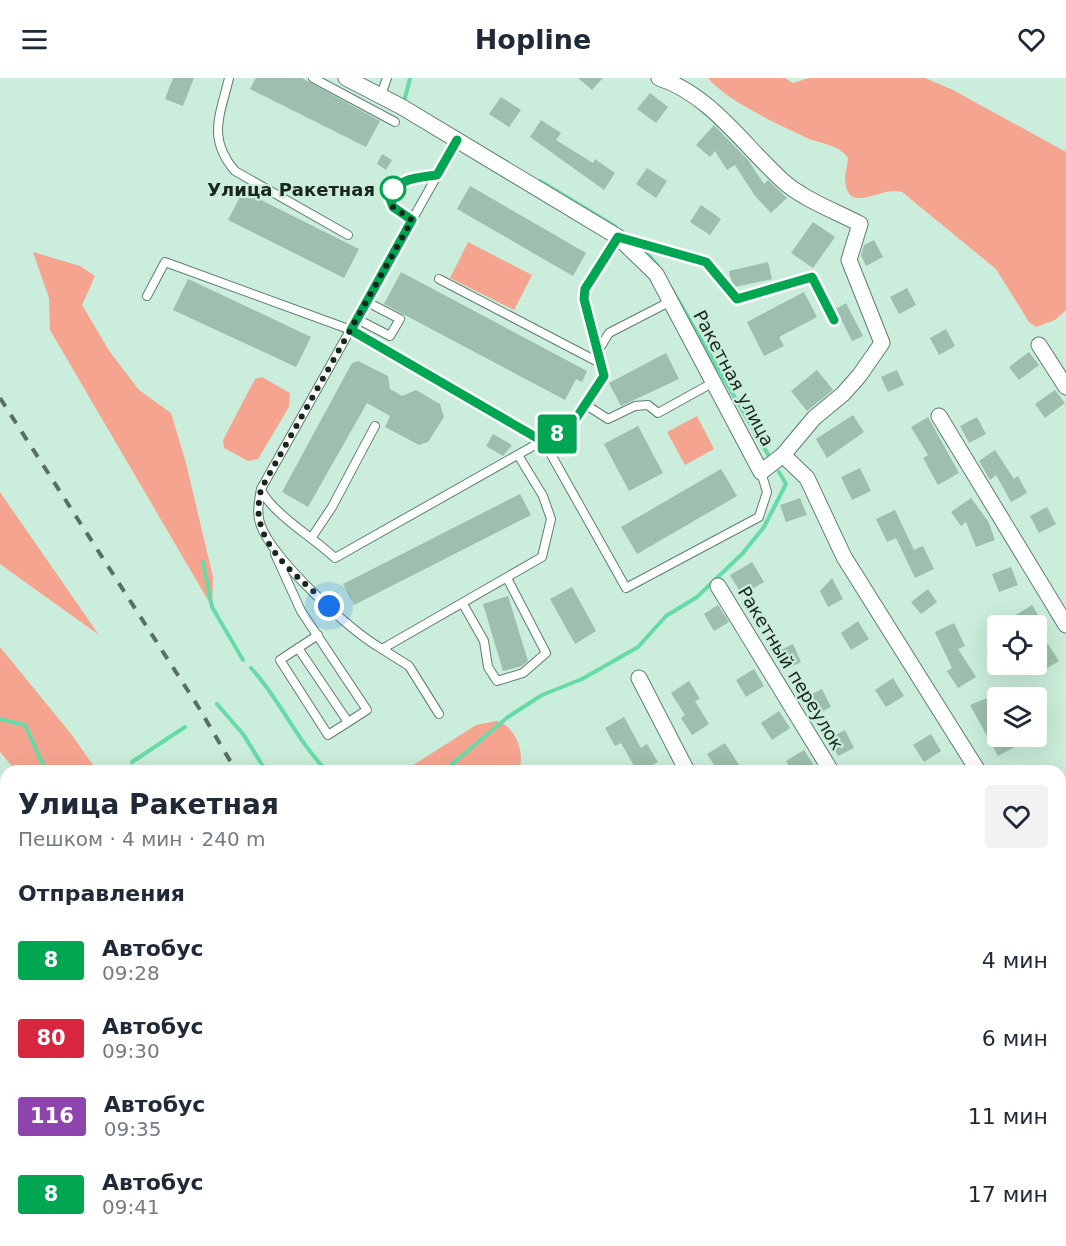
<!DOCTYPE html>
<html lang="ru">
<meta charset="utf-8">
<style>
body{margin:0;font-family:"DejaVu Sans",sans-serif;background:#f2f2f3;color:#1f2937;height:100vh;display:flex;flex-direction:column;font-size:22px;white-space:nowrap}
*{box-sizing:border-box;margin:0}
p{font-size:20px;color:#747a83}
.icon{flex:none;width:33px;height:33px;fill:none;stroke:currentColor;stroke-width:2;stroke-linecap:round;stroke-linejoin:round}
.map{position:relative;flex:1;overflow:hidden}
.drawer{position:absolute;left:0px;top:687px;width:1066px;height:482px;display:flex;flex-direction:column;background:#fff;border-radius:18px 18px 0 0;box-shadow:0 6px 24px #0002}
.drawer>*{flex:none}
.badge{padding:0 12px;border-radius:4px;font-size:21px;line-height:39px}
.controls{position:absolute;left:987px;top:537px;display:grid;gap:12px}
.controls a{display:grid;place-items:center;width:60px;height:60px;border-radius:6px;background:#fff;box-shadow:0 6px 24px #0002;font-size:30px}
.you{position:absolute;width:30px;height:30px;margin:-15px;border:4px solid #fff;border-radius:50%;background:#1a73e8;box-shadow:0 0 0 9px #1a73e833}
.map>.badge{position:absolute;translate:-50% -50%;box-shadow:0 0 0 3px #fff}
h2{padding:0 18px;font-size:22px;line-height:54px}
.round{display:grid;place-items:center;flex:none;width:63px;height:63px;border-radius:6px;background:#f2f2f3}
.overview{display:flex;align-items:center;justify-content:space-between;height:102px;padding:0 18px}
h1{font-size:28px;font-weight:700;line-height:45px}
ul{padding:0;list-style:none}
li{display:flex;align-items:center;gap:18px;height:78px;padding:0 18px}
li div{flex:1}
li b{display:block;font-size:22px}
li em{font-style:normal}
li .badge{min-width:66px;font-weight:700;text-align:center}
header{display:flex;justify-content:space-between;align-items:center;height:78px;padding:0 18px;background:#fff;font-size:27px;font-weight:700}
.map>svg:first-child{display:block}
.green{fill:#f5a58f}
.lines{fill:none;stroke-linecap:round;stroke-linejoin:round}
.stream{stroke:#66dba8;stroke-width:4}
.river{stroke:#66dba8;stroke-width:24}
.building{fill:#9ebfae}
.lane-casing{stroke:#5f7e6f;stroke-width:10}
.street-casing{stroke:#5f7e6f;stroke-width:17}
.lane{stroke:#fff;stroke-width:8}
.street{stroke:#fff;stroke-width:15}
.rail{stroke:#5a6f64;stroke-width:4;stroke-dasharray:10 10;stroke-linecap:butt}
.line-casing{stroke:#fff;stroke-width:14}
.line{stroke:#00a651;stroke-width:9}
.walk{stroke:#192620;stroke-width:6;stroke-dasharray:0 10.8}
.stop-dot{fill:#fff;stroke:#00a651;stroke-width:3}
.labels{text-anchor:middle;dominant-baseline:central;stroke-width:4.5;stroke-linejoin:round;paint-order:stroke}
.stop-label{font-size:18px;font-weight:bold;fill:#192620;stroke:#cbeddb;text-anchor:end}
.street-label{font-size:18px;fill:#192620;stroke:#cbeddb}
</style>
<header><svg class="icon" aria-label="menu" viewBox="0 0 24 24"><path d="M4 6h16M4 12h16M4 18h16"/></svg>Hopline<svg class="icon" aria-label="heart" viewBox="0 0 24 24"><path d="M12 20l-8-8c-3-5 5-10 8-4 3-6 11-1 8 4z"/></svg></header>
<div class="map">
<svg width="1066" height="1168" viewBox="0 0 1066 1168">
<rect width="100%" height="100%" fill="#cbeddb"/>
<g class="green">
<path d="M708 0H785L793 5 809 0H925L953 12 1066 74V232L1055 242 1036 249 1029 244 996 191 902 114C881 107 846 140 845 99 845 93 848 87 848 80 838 65 818 66 803 58 776 45 727 23 708 0Z"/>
<path d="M468 164 532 197 514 232 450 200Z"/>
<path d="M33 174 80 188 95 198 82 227 110 274 139 312 171 335 186 385 213 499 212 529 50 252 49 220Z"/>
<path d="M262 299 290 315 289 329 258 381 248 383 224 370 223 362 255 301Z"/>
<path d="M697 338 714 371 685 387 667 354Z"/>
<path d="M0 414 2 417 99 557 0 486Z"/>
<path d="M0 569 72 657 97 693H16L0 674Z"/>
<path d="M497 643C516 649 525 674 519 693H404L476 647Z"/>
<path d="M1066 774V960L1060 941V785Z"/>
<path d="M0 868H6V1162H292L298 1168H0Z"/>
<path d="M661 1162 734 1163 735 1168H659Z"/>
<path d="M371 1163H405L408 1168H371Z"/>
<path d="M573 1163H606L602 1168H576Z"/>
</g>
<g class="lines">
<g class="stream">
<path d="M404 24 410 0"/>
<path d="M540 103 616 149"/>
<path d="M647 175 658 188"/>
<path d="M671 210 769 378"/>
<path d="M203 484 212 529 243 582"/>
<path d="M251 590C280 621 296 662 327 693"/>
<path d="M217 626 243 656 266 693"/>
<path d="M0 641 25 647 46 693"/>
<path d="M132 684 185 649"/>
<path d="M444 693 508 639 542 617 582 601 638 569 666 538 697 519 743 475 764 449 786 406 779 394"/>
<path d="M104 1168 108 1162"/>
</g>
<g class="river">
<path d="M213 1162 221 1168"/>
<path d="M9 1168 11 1162"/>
</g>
</g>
<g class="building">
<path d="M173 0H194L183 28 165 21Z"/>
<path d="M256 0H302L380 43 366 69 250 11Z"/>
<path d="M578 0H603L592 12Z"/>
<path d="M650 15 668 29 656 45 637 31Z"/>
<path d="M501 19 521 32 509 49 489 36Z"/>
<path d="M541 42 561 55 556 62 593 85 595 81 615 95 604 112 530 59Z"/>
<path d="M714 47 748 82 764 106 768 102 787 120 771 135 755 118 735 87 727 92 715 73 710 79 696 67Z"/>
<path d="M382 76 392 82 386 92 377 86Z"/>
<path d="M647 90 667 103 656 120 636 106Z"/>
<path d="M470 108 586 175 573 198 457 131Z"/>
<path d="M243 113 359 171 344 200 228 142Z"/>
<path d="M701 127 721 141 710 157 690 144Z"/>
<path d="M813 144 835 159 813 190 791 175Z"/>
<path d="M874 162 883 179 866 188 861 177 864 167Z"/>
<path d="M768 184 772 201 735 209 732 206 729 193Z"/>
<path d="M401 194 587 293 582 304 576 301 565 322 384 226Z"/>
<path d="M188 201 311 259 296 289 173 232Z"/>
<path d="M907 210 916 227 899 236 890 219Z"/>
<path d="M804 214 817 239 779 259 784 268 764 278 747 244Z"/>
<path d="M846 225 863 258 852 263 836 231Z"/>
<path d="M946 251 955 268 939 277 930 260Z"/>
<path d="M1029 274 1039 287 1019 302 1009 289Z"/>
<path d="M666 275 679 301 621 328 609 305Z"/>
<path d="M358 283 388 298 390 311 402 318 416 312 440 326 444 339 428 364 419 367 385 349 390 338 367 325 308 429 282 414 352 285Z"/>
<path d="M817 292 833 312 807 333 791 313Z"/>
<path d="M897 292 904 307 888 314 881 299Z"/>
<path d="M1055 312 1065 325 1045 340 1035 326Z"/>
<path d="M853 337 864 354 827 380 816 361Z"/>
<path d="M928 339 959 395 938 407 923 380 928 377 911 349Z"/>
<path d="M977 339 986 356 969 365 960 348Z"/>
<path d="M638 348 663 395 629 413 604 366Z"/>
<path d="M493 356 512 367 503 378 486 368Z"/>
<path d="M995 372 1014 401 1018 398 1027 415 1011 424 996 397 990 402 979 383Z"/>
<path d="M860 390 871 413 852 422 841 399Z"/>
<path d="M721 391 737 418 637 476 621 449Z"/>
<path d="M520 416 531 437 354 527 343 506Z"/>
<path d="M800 420 807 437 786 444 780 427Z"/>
<path d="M971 420 988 443 995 462 976 469 966 444 961 448 951 434Z"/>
<path d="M1047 429 1056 446 1039 455 1030 438Z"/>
<path d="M895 432 914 472 923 468 934 491 915 500 896 460 887 464 876 441Z"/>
<path d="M752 484 764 504 742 517 730 497Z"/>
<path d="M1011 489 1018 507 999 514 992 496Z"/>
<path d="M832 500 843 521 828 529 820 513Z"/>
<path d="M572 509 596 553 575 566 550 521Z"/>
<path d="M928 511 937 524 921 536 911 524Z"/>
<path d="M508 518 528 583 522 588 503 593 483 526Z"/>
<path d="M718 527 729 544 714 553 704 536Z"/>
<path d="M1032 527 1042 544 1036 548H1020L1014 538Z"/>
<path d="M858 543 869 561 851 572 841 555Z"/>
<path d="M954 545 965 568 958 571 976 599 958 610 947 593 952 590 935 554Z"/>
<path d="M793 566 801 584 785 592 777 574Z"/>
<path d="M1048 566 1059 583 1041 594 1036 588V573Z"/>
<path d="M754 591 764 608 746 619 736 602Z"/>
<path d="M893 600 904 618 886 629 875 612Z"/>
<path d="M689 603 700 621 695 623 709 646 692 657 681 640 685 637 671 615Z"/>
<path d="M822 611 831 629 815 637 806 619Z"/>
<path d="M992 618 998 630V658H1010L1015 669 998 678 970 627Z"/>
<path d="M779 633 790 650 772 662 761 645Z"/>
<path d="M624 639 641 670 647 666 658 684 642 693H637L621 665 615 668 605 650Z"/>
<path d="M845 652 854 670 838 678 829 660Z"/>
<path d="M931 656 941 673 924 684 913 667Z"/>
<path d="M725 665 743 693H718L707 676Z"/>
<path d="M804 672 815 689 809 693H792L786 683Z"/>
</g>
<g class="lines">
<defs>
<g id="lane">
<path d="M229 0C220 38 207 60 235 93L348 157"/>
<path d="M313 0 395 44"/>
<path d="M381 17 387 0"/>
<path d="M457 62 261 411C259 423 256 436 261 448 274 482 349 552 382 571L542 479 551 441 543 418 518 377"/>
<path d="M412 142 393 129 390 121C398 99 416 100 437 97"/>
<path d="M439 201 600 285"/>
<path d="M147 218 165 184 351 252 544 364 626 510 759 439 767 414 761 394"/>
<path d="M357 241 390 258 400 241 367 224"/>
<path d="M598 273 609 255 671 223"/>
<path d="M586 327 608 341 635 328 648 327 658 335 714 304"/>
<path d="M261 412C273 436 314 460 335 480L574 345 604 298 584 221 585 211 618 159 706 184 737 221 812 199 834 242"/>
<path d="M312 459 332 429 375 348"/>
<path d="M275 476 301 533 367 632 328 657 280 582 318 557"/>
<path d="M463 526 484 563 488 589 497 603 523 595 546 575 507 500"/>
<path d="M298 570 348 644"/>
<path d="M382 571 409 588 439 636"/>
</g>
<g id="street">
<path d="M346 0 402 29 618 159 656 196 761 394 783 377 807 400 844 479 978 693"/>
<path d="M659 0C711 17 744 68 783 103 801 120 837 134 860 146L849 182 882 265 859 298 843 316 814 340 783 377"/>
<path d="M1039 267 1066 309"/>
<path d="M939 338 1066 547"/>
<path d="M718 508 831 693"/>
<path d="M639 600 687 693"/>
<path d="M1060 724 1066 720"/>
<path d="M1060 1055 1066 1081"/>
<path d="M956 1162 958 1168"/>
</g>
</defs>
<use href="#lane" class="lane-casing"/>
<use href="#street" class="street-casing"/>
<use href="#lane" class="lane"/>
<use href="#street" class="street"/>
<g class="rail">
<path d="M0 320 199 630 236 693"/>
<path d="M524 1162 528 1168"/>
</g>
</g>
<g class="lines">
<defs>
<path id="line" d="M457 62 437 97C416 100 398 99 390 121L393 129 412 142 351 252 544 364 573 345 604 298 584 221 585 211 618 159 706 184 737 221 812 199 834 242"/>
</defs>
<use href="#line" class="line-casing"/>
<use href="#line" class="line"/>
<path class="walk" d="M329 528C306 505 267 478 260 444 257 433 259 422 261 411L412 142 393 129 390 121 393 111"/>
</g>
<circle class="stop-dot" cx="393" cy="111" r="12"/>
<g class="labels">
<g class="stop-label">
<text x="375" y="111">Улица Ракетная</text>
</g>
<g class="street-label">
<text transform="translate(734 300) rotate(62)">Ракетная улица</text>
<text transform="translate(791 590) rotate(59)">Ракетный переулок</text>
</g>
</g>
</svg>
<div class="controls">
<a><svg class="icon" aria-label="locate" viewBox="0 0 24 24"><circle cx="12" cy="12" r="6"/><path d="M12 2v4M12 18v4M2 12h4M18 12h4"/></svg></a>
<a><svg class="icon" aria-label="layers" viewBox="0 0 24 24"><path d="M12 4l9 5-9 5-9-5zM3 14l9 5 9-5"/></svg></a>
</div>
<div class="you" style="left:329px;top:528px"></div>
<b class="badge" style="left:557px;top:356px;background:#00a651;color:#fff">8</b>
<section class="drawer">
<div class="overview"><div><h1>Улица Ракетная</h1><p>Пешком · 4 мин · 240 m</p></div><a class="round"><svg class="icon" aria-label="heart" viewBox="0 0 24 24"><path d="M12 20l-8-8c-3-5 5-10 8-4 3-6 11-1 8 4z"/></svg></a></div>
<h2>Отправления</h2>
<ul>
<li><span class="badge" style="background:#00a651;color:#fff">8</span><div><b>Автобус</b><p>09:28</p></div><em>4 мин</em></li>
<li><span class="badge" style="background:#d7263d;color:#fff">80</span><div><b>Автобус</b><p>09:30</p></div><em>6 мин</em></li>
<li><span class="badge" style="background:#8e44ad;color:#fff">116</span><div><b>Автобус</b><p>09:35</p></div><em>11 мин</em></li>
<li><span class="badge" style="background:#00a651;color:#fff">8</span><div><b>Автобус</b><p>09:41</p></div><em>17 мин</em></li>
</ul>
</section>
</div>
